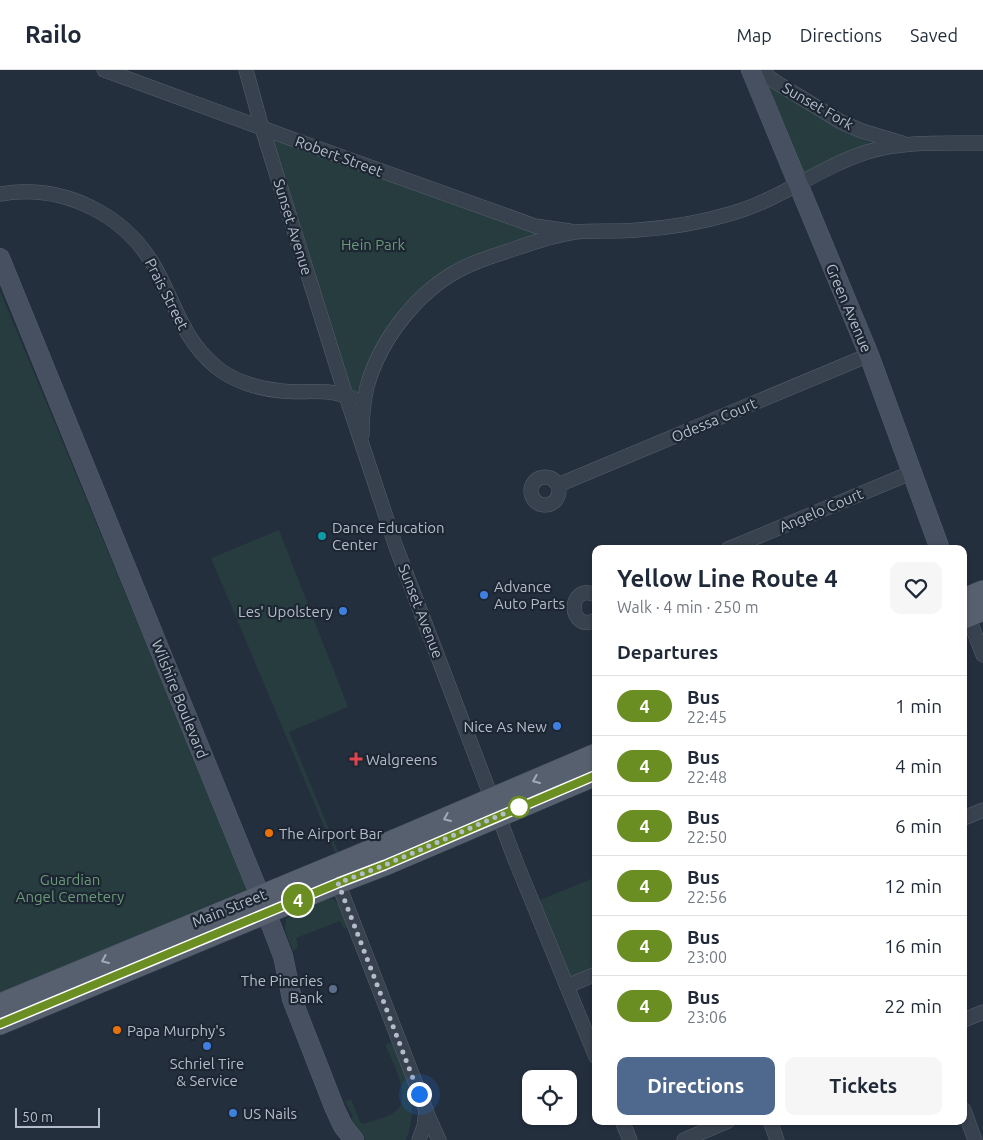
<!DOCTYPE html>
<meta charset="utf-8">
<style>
body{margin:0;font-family:Ubuntu,sans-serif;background:#f6f6f7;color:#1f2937;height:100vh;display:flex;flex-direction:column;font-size:19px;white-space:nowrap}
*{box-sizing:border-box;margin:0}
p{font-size:16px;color:#747a83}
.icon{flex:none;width:28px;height:28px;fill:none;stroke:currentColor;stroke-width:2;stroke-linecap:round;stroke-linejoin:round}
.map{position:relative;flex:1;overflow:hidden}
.drawer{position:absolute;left:592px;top:475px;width:375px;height:580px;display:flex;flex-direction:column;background:#fff;border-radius:10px;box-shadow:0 1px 4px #0004}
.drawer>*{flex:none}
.badge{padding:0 10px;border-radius:16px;font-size:18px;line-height:32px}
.tools{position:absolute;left:522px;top:1000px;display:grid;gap:10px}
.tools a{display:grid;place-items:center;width:55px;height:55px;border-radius:10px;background:#fff;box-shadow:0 1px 4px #0004;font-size:25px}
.scale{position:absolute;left:15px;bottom:12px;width:85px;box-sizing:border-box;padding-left:5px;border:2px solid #b4bcc9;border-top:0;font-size:14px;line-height:18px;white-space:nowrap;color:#b4bcc9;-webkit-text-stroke:4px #1d2633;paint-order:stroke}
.you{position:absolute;width:25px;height:25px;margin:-12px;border:4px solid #fff;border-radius:50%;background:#1a73e8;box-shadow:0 0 0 8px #1a73e833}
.map>.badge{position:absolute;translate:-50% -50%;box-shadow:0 0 0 2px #fff}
h2{padding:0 25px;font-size:19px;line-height:45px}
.round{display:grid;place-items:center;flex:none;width:52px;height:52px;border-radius:10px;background:#f6f6f7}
.headline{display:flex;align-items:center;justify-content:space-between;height:85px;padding:0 25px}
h1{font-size:24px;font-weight:700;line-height:38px}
.button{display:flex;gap:10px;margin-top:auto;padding:10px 25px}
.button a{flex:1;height:58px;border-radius:10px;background:#4f688e;color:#fff;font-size:20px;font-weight:700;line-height:58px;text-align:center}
.button a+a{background:#f6f6f7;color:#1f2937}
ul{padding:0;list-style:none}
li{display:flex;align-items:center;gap:15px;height:60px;padding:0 25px;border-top:1px solid #e0e1e3}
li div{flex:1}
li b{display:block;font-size:19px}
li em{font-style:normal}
li .badge{min-width:55px;font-weight:700;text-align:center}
header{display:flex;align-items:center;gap:30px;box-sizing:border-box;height:70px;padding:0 25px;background:#fff;border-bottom:1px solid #e0e1e3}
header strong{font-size:24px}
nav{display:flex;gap:28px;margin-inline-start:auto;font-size:18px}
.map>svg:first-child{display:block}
.green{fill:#263c3f}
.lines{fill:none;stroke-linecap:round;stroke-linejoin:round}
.street-casing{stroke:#565f6c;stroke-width:15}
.secondary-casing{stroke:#565f6c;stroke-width:20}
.primary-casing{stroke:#414a57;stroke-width:22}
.street{stroke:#38414e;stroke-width:14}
.secondary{stroke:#465061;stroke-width:19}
.primary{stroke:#56606e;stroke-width:21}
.oneway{stroke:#a1aab7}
.line-casing{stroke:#fff;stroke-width:11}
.line{stroke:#6b8e23;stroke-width:8}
.walk{stroke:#b4bcc9;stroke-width:5;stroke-dasharray:0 9}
.culture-dot{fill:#0f9aa8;stroke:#1d2633;stroke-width:2}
.shop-dot{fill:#3f7fe0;stroke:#1d2633;stroke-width:2}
.health-dot{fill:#e0444e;stroke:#1d2633;stroke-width:2}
.stop-dot{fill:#fff;stroke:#6b8e23;stroke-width:2.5}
.food-dot{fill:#e8710a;stroke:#1d2633;stroke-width:2}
.service-dot{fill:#5c6f8a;stroke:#1d2633;stroke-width:2}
.labels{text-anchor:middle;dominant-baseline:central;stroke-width:4.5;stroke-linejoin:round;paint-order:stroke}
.street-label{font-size:15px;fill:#b4bcc9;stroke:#1d2633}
.park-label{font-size:15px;fill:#6b9a76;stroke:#1d2633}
.poi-label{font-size:15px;fill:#b4bcc9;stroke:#1d2633;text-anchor:start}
</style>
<header>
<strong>Railo</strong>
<nav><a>Map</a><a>Directions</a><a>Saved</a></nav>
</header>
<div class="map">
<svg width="983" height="1070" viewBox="0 0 983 1070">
<rect width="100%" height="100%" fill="#242f3e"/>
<g class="green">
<path d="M772 17 849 63 874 74 808 104 802 103 768 20Z"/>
<path d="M262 58 575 162 486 188 419 229 373 301 362 376Z"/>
<path d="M0 221 248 819 0 923Z"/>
<path d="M279 460 348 637 289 662 340 786 337 787 211 488Z"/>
<path d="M596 807V904L567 916 533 833Z"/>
<path d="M328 829H333L340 836 347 856 344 859 340 851 296 868 298 876 293 881 285 861 286 849 293 844Z"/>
<path d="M392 972C405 1005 421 1034 406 1070H366L350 1051 353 1046 345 1032 351 1029 360 1052 363 1054C374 1050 392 1047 399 1038 410 1023 391 989 385 974Z"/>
</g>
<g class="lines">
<defs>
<g id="street">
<path d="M104 0 292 69 535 156 570 161"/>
<path d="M246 0 262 58 346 326 396 477 516 792 596 987"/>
<path d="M760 0 774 11 841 52 862 61 902 73"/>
<path d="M0 124C64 113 128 145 158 203 176 237 184 270 215 296 232 311 259 319 282 321 299 323 317 320 335 323 341 324 347 326 353 328"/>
<path d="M362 365C362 349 363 333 367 317 380 269 418 221 461 199 478 190 496 185 514 179 534 172 556 165 576 162 596 160 617 162 637 160 668 158 703 152 733 143 781 129 820 97 867 82 904 71 944 73 983 73"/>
<circle cx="545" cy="421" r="14"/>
<path d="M558 415 869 285"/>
<path d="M728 479 913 402"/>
<path d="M596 525C566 512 568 564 596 550"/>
<path d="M968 546 983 585"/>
<path d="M964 748 983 740"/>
<path d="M338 813 426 1040 424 1056 419 1070"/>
<path d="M567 916 596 904"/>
<path d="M964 950 983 942"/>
<path d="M964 1040 975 1070"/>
<path d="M426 1041 439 1070"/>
<path d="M622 1051 630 1070"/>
<path d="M770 1051 777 1070"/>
<path d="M684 1070 728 1051"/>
</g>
<g id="secondary">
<path d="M751 0 869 285 940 479"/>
<path d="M0 188 256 816 283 886 292 929 335 1039 343 1056 354 1070"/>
</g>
<g id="primary">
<path d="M964 529 983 521"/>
<path d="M964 548 983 540"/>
<path d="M0 934 357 786 596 684"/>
<path d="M0 954 338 813 385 795 596 705"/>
</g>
</defs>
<use href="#street" class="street-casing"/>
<use href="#secondary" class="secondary-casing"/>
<use href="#primary" class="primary-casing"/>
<use href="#street" class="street"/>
<use href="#secondary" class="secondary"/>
<use href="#primary" class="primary"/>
</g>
<defs><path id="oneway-chevron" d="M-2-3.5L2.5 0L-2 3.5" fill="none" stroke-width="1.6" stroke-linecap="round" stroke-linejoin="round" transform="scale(1.25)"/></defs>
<g class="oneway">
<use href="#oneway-chevron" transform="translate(536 710) rotate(157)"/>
<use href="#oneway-chevron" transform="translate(447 748) rotate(157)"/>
<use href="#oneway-chevron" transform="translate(105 890) rotate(157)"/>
</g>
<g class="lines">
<defs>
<path id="line" d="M0 954 338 813 385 795 596 705"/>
</defs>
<use href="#line" class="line-casing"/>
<use href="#line" class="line"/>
<path class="walk" d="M419 1024 338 813 385 795 519 737"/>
</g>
<circle class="culture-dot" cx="322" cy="466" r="5"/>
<g class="shop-dot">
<circle cx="484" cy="525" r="5"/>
<circle cx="343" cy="541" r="5"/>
<circle cx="557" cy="656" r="5"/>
<circle cx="207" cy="976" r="5"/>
<circle cx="233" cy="1043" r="5"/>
</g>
<path class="health-dot" d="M353.5 681.5h5v5h5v5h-5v5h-5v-5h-5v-5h5z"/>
<circle class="stop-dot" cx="519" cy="737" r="10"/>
<g class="food-dot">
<circle cx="269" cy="763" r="5"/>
<circle cx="117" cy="960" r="5"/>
</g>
<circle class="service-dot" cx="333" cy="919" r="5"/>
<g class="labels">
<g class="street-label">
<text transform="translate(818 36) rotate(30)">Sunset Fork</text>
<text transform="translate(339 86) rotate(20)">Robert Street</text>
<text transform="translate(293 157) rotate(73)">Sunset Avenue</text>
<text transform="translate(167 224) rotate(63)">Prais Street</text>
<text transform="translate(849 238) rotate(67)">Green Avenue</text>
<text transform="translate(714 350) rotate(-23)">Odessa Court</text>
<text transform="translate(821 440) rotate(-23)">Angelo Court</text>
<text transform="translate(421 541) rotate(69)">Sunset Avenue</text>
<text transform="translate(180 629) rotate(68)">Wilshire Boulevard</text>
<text transform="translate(229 838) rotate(-22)">Main Street</text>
</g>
<g class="park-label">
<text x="373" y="174">Hein Park</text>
<text x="70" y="809">Guardian<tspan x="70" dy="17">Angel Cemetery</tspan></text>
</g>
<g class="poi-label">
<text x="332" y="457">Dance Education<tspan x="332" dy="17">Center</tspan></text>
<text x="494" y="516">Advance<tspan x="494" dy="17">Auto Parts</tspan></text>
<text x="333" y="541" text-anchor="end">Les' Upolstery</text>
<text x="547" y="656" text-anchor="end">Nice As New</text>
<text x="366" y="689">Walgreens</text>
<text x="279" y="763">The Airport Bar</text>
<text x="323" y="910" text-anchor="end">The Pineries<tspan x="323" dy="17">Bank</tspan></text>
<text x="127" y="960">Papa Murphy's</text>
<text x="207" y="993" text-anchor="middle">Schriel Tire<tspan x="207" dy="17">&amp; Service</tspan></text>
<text x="243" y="1043">US Nails</text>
</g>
</g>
</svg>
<div class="tools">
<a><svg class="icon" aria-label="locate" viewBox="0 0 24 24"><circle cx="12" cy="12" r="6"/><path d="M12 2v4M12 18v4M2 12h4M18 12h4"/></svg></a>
</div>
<div class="scale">50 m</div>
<div class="you" style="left:419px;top:1024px"></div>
<b class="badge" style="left:298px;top:830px;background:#6b8e23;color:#fff">4</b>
<section class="drawer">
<div class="headline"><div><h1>Yellow Line Route 4</h1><p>Walk · 4 min · 250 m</p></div><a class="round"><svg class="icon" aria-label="heart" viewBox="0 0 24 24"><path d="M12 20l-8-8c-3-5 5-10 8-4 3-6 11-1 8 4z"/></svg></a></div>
<h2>Departures</h2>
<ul>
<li><span class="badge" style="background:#6b8e23;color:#fff">4</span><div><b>Bus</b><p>22:45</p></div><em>1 min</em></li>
<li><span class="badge" style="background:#6b8e23;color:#fff">4</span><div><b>Bus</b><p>22:48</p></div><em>4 min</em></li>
<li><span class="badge" style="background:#6b8e23;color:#fff">4</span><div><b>Bus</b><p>22:50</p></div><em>6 min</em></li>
<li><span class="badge" style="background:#6b8e23;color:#fff">4</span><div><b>Bus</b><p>22:56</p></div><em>12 min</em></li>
<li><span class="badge" style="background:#6b8e23;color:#fff">4</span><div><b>Bus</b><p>23:00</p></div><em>16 min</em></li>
<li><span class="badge" style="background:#6b8e23;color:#fff">4</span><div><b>Bus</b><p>23:06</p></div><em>22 min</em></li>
</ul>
<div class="button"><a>Directions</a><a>Tickets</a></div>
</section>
</div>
